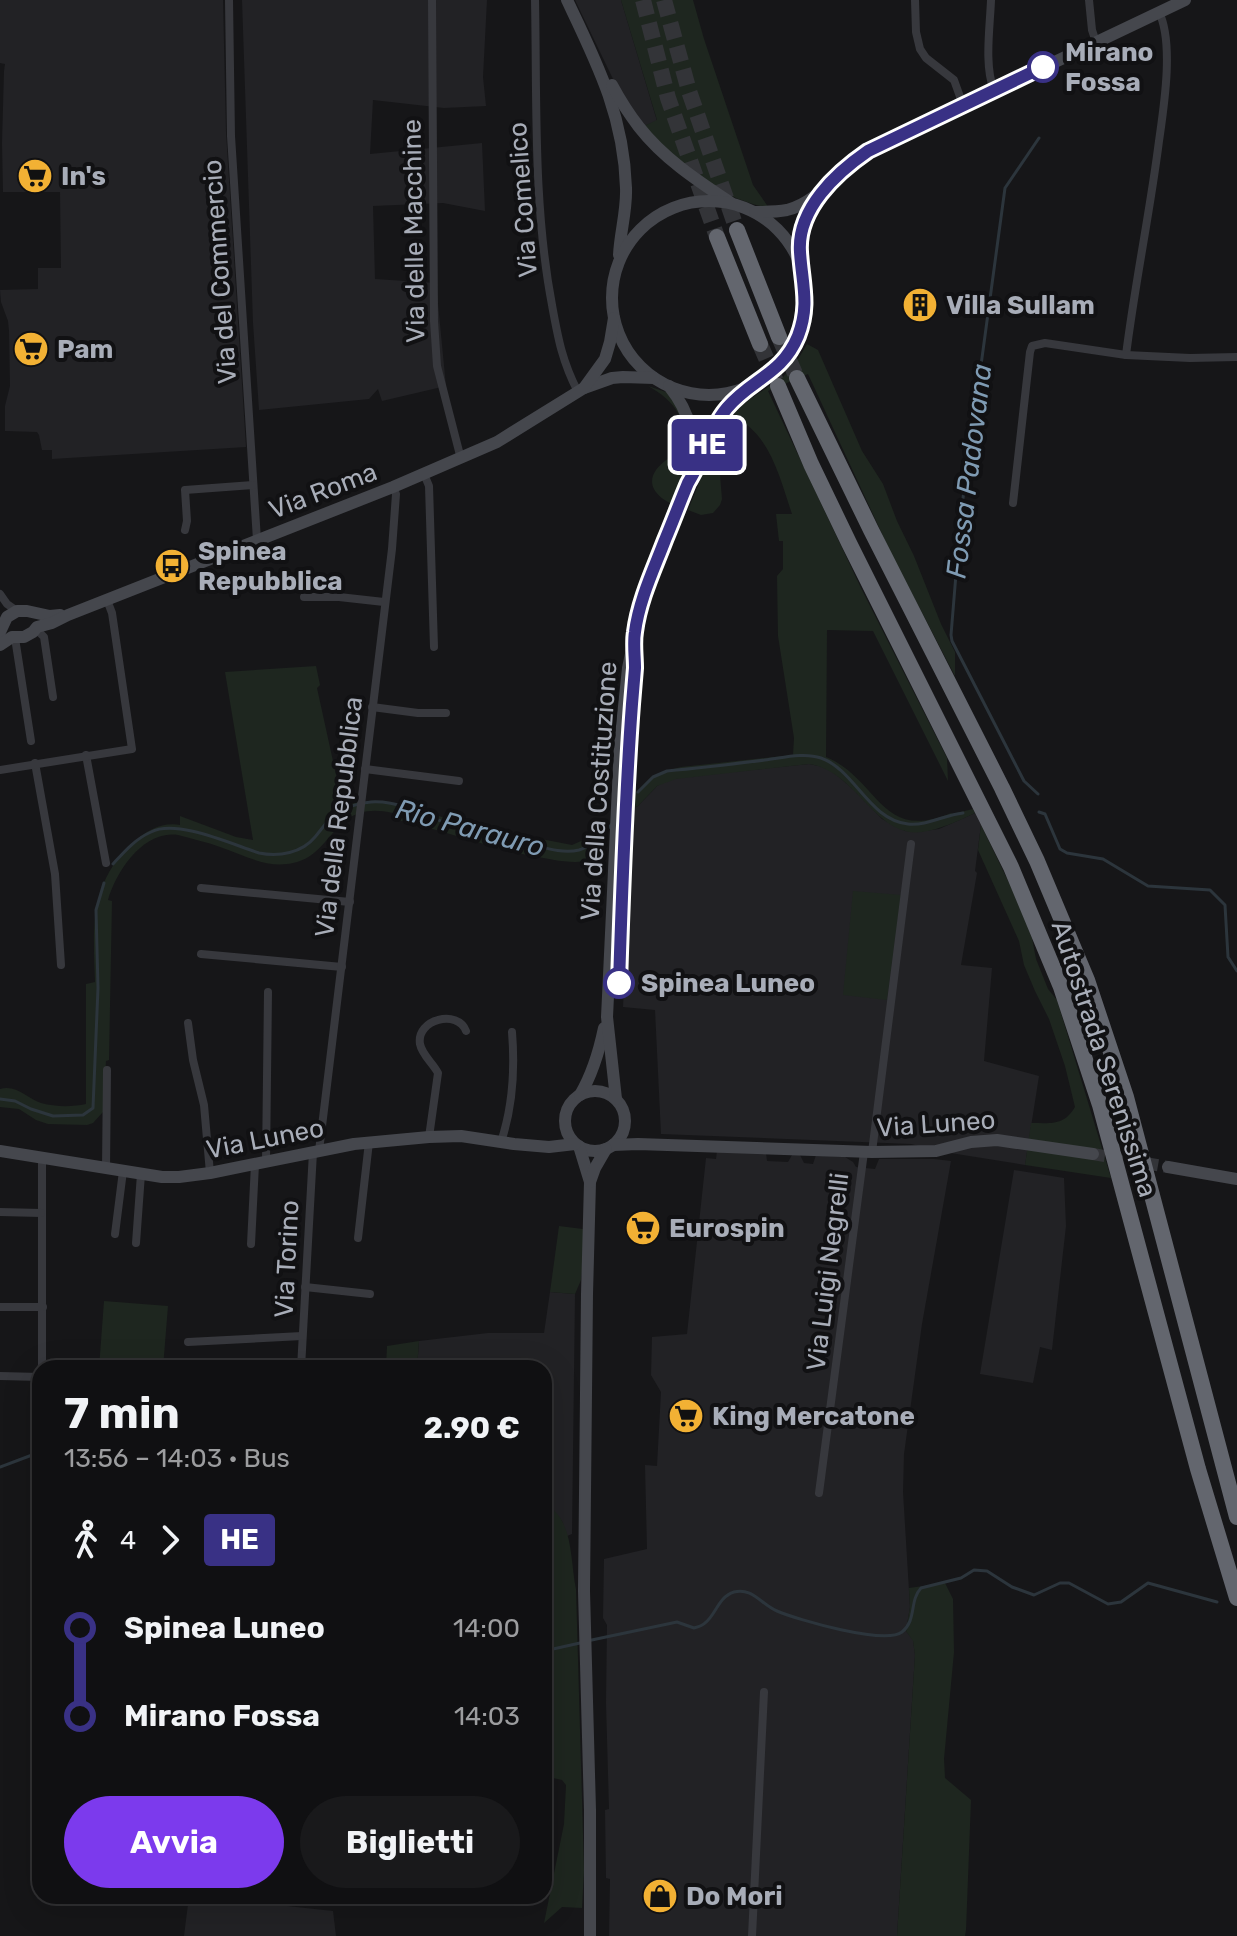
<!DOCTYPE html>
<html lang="it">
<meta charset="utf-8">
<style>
body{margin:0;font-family:Rubik,sans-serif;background:#19191b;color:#f1f3f6;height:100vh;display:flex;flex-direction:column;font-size:30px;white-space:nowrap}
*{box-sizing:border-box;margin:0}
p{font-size:26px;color:#9c9d9f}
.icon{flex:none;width:44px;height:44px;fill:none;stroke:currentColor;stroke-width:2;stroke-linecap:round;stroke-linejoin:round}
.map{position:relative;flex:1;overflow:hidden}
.panel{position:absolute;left:32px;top:1360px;width:520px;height:544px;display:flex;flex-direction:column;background:#101012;border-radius:24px;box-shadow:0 8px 32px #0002,0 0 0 2px #303032}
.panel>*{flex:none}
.badge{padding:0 16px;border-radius:6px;font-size:28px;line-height:52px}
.map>.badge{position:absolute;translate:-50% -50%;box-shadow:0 0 0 4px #fff}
.legs{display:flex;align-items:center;gap:12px;height:88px;padding:0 32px;font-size:26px}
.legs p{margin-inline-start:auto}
.summary{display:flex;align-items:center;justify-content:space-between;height:136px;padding:0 32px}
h1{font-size:44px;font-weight:700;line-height:60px}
.cta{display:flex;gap:16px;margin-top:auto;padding:16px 32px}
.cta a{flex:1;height:92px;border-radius:48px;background:#7c3aed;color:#fff;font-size:32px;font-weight:700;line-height:92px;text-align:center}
.cta a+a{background:#19191b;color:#f1f3f6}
ul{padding:0 32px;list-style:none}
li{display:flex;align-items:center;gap:28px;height:88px;font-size:30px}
li i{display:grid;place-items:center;width:12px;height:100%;margin:0 10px;background:currentColor}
li i::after{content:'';width:20px;height:20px;margin:-10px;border:6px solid;border-radius:50%;background:#101012}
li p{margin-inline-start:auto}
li:first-child i{background:linear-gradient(#0000 50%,currentColor 0)}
li:last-child i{background:linear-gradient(currentColor 50%,#0000 0)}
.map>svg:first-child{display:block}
.built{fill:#222225}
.green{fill:#1e261f}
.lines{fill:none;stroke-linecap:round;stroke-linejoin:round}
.stream{stroke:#2c353c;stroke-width:3}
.secondary-tunnel{stroke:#333438;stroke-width:12;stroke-dasharray:12 6;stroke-linecap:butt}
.highway-tunnel{stroke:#333438;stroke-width:16;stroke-dasharray:16 8;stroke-linecap:butt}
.street{stroke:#37383d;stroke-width:8}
.secondary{stroke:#45474d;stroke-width:12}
.highway{stroke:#63666e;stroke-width:16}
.line-1-casing{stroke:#fff;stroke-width:18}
.line-1{stroke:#393185;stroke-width:12}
.stop-1-dot{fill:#fff;stroke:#393185;stroke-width:4}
.labels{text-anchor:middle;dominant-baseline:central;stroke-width:8;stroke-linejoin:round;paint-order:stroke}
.stop-label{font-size:26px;font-weight:bold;fill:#a8adb8;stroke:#111113;text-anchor:start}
.poi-label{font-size:26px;font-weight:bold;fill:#a8adb8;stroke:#111113;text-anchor:start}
.street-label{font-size:26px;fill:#a8adb8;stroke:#111113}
.water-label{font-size:28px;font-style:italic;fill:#7f9bb3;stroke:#111113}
</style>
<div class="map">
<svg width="1237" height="1936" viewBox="0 0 1237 1936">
<rect width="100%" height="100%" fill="#161618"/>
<g class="built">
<path d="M0 0H223L226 132 246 447 52 459V450H42L39 435 37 432 5 431V406L10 386 9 331 8 321 1 302 0 290 38 289V268H61L60 192H3L2 143 4 71 5 64 0 63Z"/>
<path d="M242 0H487L483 77 486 106 444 108 373 100 370 154 482 143 485 211 443 203 373 206 375 279 436 283 446 386 382 401 378 389 369 399 259 410 253 323Z"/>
<path d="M575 0H621L657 121 644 126 614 81Z"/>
<path d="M809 764 824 767 832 771 854 790 882 819 905 831 916 832 939 829 975 813 981 825 975 871 977 873 961 965 992 968 984 1061 1039 1076 1025 1165 938 1151 911 1144 661 1134 655 1010 623 1007 633 808 638 806 657 786 665 781 683 777Z"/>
<path d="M717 1151 766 1153 767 1161 788 1162 792 1155H800L804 1163 813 1164 816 1155 845 1157 853 1162 856 1167 875 1169 879 1159H934L951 1161 922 1324 904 1454 903 1492 910 1607 906 1631 913 1640 915 1655 897 1936H609L610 1879 606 1878 605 1810 609 1809 606 1703 607 1625 603 1618 604 1559 647 1549 645 1465 657 1466 661 1392 651 1375 652 1337 687 1334 706 1158 716 1159Z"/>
<path d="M1014 1170 1064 1178 1066 1226 1052 1350 1040 1347 1033 1383 980 1374Z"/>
<path d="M550 1292 575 1294 572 1534 567 1536 562 1521 547 1505 544 1504V1368H417L419 1341 488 1333H544Z"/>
<path d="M189 1896H233L269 1904 333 1911 336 1936H184Z"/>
</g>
<g class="green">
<path d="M621 0H693L704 39 753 185 769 208C714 197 681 165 644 126L657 120Z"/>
<path d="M807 344 818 350 862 451 883 484 897 521 914 556 941 624 955 652V676L890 551 808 374 768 391 861 588 947 758 948 781 873 631 827 630 826 757C879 779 880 843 951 813L952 814 973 809 975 813C958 821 941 829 922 832 875 838 857 771 809 764L676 779 657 786 638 806 633 808 634 795 638 790 651 777 662 772 681 767 793 755 794 738 778 636 777 576 783 569V541H779L776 514H792C780 479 770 432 732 416L747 401 783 377 797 361Z"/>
<path d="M648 386 666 392 674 399 680 410 688 442 685 470 672 504C659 498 645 486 656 470 661 463 669 459 674 452 694 423 674 400 648 386Z"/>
<path d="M713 449H717L718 451 722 499 720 505 713 513 701 515 688 510Z"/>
<path d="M316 666 320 685 317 688 340 793 327 818C334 813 341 808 349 805 381 792 433 812 462 826L463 818 472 823 506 832 572 845 597 834 605 827V853C595 858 586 862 575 862 561 862 545 858 532 856 484 846 440 829 393 819V813C332 799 335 855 293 863 267 869 244 855 220 847 207 842 192 839 178 835 143 830 116 872 108 900L112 901 109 1060 106 1061 103 1112 93 1123 87 1125 48 1124 36 1120 19 1109 0 1107V1089C16 1084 27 1098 41 1103 56 1107 72 1107 86 1104V984L95 982C93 927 89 882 134 842 147 830 163 822 180 825V816L236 837 253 840 225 672Z"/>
<path d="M981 825 1012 889 1032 938 1036 959 1048 989 1057 1000 1111 1178 1025 1165 1031 1123C1051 1123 1064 1126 1075 1107L1065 1066 1049 1019 1035 991 1024 965 1019 941 978 850Z"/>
<path d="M853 891 901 895 887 1000 843 995Z"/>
<path d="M559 1226 583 1229 584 1254 581 1280 575 1294 550 1292Z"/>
<path d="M104 1301 168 1306 163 1368H99Z"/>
<path d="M419 1341 417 1368H386L387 1346Z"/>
<path d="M544 1504C574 1517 570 1561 576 1589L584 1870 582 1908 562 1907 544 1923 564 1824 566 1785 562 1780 544 1776Z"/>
<path d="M945 1583 953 1599 954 1652 944 1759 945 1778 971 1800 966 1930 965 1936H897L915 1655 913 1641 906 1631 910 1607 909 1588Z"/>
</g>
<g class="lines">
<g class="stream">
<path d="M638 792 653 777 667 771C700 768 733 764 765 760 782 758 804 752 821 758 855 770 869 820 908 824 927 826 944 815 963 813"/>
<path d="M1038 794 1024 781 952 641 951 635 961 513 1005 188 1039 138"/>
<path d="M1039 812 1045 814 1060 849 1067 853 1103 859 1148 886 1210 890 1225 905 1228 957 1237 971"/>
<path d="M113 864C124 852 135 839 151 832 177 819 231 844 259 853 279 857 302 853 315 837 322 829 327 820 336 814 346 807 359 803 371 802 402 800 436 820 464 831 485 839 509 840 531 844 546 848 563 854 579 850 593 846 603 833 613 823"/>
<path d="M0 1099 15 1101 31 1109 53 1116 83 1115 93 1108 98 988 96 910 104 883"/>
<path d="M0 1467 40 1452"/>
<path d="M587 1641 677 1622 694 1628C698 1627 702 1626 705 1623 716 1615 718 1597 734 1592 752 1587 762 1605 777 1611 798 1620 885 1645 902 1632 917 1620 909 1601 921 1588L961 1578 974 1570 987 1571 1012 1587 1034 1595 1060 1583H1069L1108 1604 1121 1602 1148 1583 1217 1602"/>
<path d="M544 1651 580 1643"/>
</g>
<path class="secondary-tunnel" d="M1093 1154 1168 1167"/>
<g class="highway-tunnel">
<path d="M643 0 668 98 717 237"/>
<path d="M664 0 689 91 737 230"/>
<path d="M779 337 797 378"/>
<path d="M760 344 778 386"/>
</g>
<g class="street">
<path d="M229 0 231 136 257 540"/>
<path d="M432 0 434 321 437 366 461 459"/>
<path d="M535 0C537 101 533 205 552 305 558 338 562 361 578 392"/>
<path d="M915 0 916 32 920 49 926 58 954 80 963 105"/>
<path d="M991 0C990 27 984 66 994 90"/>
<path d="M1089 0 1092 30 1096 42"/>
<path d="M1126 355C1135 283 1150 212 1159 141 1164 106 1174 43 1159 12"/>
<path d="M424 474 429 486 434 647"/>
<path d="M1013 503 1030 352 1032 346 1045 343 1126 355 1190 358 1237 357"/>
<path d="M185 530 187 521 185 490 253 485"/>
<path d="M0 594 7 604 17 611"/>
<path d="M304 597H339L384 602"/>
<path d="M36 629 44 637 53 697"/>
<path d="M15 638 31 741"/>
<path d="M372 707 418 713H446"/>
<path d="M86 755 106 863"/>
<path d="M35 763 55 874 61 965"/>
<path d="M365 769 459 781"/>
<path d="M0 770 132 749 112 613 107 600"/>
<path d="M201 888 350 902"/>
<path d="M201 954 342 967"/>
<path d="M188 1023 193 1060 204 1105 210 1173"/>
<path d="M429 1137 438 1073C433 1063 422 1055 420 1044 416 1019 458 1009 466 1031"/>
<path d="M501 1142C513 1106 515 1069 512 1032"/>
<path d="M319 1151 392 549 396 494 393 487"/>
<path d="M872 1152 911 844"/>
<path d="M42 1158V1368"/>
<path d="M266 1162 268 992"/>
<path d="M106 1169 107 1070"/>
<path d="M0 1212 41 1213"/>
<path d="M115 1234 123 1171"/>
<path d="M358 1238 369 1142"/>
<path d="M136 1243 141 1174"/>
<path d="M251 1244 255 1164"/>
<path d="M305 1287 370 1294"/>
<path d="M0 1307H43"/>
<path d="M188 1342 302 1336"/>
<path d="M301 1368 313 1152"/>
<path d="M0 1376 40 1377"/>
<path d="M819 1493 864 1152"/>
<path d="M752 1936 764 1692"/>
</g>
<g class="secondary">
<path d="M567 0C597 63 624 116 626 188 627 210 620 233 619 255"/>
<path d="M612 85C620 100 629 114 639 127 664 159 698 181 731 203"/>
<circle cx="709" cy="298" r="97"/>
<path d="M755 212C766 212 776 212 787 210 817 203 843 168 868 151L1185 0"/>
<path d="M801 261C798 230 807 218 822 193"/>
<path d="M669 386C692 415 695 437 690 473"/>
<path d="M584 388 612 378 623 377 654 378"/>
<path d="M0 632 7 617 17 611H27L50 616 60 615"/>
<path d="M0 645 12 637H24L33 632 37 627 52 623 68 615 393 487 497 442 584 388 605 359 610 342 614 318"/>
<circle cx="595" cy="1121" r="30"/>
<path d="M580 1095C593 1073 599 1052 604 1028"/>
<path d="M616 1099 607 1017 620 745 628 668 642 602 653 571 689 482 717 421 725 410 745 389"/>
<path d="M613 1145 638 1144 872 1152 936 1151 971 1142 997 1140 1093 1154"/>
<path d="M579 1146 590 1182 587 1294 584 1591 590 1810V1936"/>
<path d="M0 1151 162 1177H179L210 1173 354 1144 429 1137 461 1136 514 1144 549 1147 575 1144"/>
<path d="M1168 1167 1237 1179"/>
<path d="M590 1182 595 1168 606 1149"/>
</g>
<g class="highway">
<path d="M737 230 779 337"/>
<path d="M717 237 760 344"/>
<path d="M797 378 871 530 1002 788 1037 861 1087 980 1126 1097 1237 1517"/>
<path d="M778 386 811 464 849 543 1011 867 1061 987 1100 1105 1198 1469 1237 1598"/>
</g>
</g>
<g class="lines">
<defs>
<path id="line-1" d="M619 983C622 890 625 797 632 704 633 692 634 680 635 668 635 656 633 643 635 632 639 600 654 569 665 540 673 521 680 502 688 483 693 474 698 466 702 456 709 440 715 422 727 408 751 379 782 375 798 336 810 305 802 284 800 252 797 209 836 173 868 151L1043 67"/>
</defs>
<use href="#line-1" class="line-1-casing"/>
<use href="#line-1" class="line-1"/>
</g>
<defs>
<symbol id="supermarket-disc" viewBox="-11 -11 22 22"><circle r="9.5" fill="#f2b134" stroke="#111113"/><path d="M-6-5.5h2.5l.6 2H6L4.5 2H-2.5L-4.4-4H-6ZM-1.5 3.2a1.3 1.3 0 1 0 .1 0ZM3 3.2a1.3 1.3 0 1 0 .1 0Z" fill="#111"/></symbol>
<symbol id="building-disc" viewBox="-11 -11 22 22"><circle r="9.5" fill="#f2b134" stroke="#111113"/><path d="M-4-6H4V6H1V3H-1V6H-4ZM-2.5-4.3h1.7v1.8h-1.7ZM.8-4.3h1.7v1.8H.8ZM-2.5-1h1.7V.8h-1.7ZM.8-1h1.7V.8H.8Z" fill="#111"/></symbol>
<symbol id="bus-disc" viewBox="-11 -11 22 22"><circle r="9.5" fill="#f2b134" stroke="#111113"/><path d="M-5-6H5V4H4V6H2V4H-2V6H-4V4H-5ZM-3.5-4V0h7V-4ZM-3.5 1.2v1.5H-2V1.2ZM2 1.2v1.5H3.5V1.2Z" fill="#111"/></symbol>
<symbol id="shop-disc" viewBox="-11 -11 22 22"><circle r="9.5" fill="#f2b134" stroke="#111113"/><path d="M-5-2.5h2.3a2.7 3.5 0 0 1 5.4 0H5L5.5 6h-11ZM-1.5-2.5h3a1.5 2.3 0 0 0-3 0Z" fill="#111"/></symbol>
</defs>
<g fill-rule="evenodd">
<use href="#supermarket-disc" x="15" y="156" width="40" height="40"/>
<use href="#building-disc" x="900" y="285" width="40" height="40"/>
<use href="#supermarket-disc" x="11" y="329" width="40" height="40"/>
<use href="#bus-disc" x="152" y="546" width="40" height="40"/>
<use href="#supermarket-disc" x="623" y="1208" width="40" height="40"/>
<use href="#supermarket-disc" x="666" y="1396" width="40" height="40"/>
<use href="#shop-disc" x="640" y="1876" width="40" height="40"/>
</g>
<g class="stop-1-dot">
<circle cx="1043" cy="67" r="14"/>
<circle cx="619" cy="983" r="14"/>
</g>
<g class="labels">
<g class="stop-label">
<text x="1065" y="52">Mirano<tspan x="1065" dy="30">Fossa</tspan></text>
<text x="641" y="983">Spinea Luneo</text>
</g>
<g class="poi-label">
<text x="61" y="176">In's</text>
<text x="946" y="305">Villa Sullam</text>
<text x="57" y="349">Pam</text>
<text x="198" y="551">Spinea<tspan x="198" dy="30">Repubblica</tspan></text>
<text x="669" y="1228">Eurospin</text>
<text x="712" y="1416">King Mercatone</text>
<text x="686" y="1896">Do Mori</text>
</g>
<g class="street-label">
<text transform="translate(523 200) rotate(-94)">Via Comelico</text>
<text transform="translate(414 231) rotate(-91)">Via delle Macchine</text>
<text transform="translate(220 272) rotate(-94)">Via del Commercio</text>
<text transform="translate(323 491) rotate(-21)">Via Roma</text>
<text transform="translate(599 791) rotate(-86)">Via della Costituzione</text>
<text transform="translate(339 817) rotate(-83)">Via della Repubblica</text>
<text transform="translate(1104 1059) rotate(72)">Autostrada Serenissima</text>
<text transform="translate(936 1124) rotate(-4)">Via Luneo</text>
<text transform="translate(265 1139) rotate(-11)">Via Luneo</text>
<text transform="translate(287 1259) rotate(-87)">Via Torino</text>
<text transform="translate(828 1272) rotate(-83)">Via Luigi Negrelli</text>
</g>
<g class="water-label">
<text transform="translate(969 471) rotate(-83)">Fossa Padovana</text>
<text transform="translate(470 828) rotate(15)">Rio Parauro</text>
</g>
</g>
</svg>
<b class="badge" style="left:707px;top:445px;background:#393185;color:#fff">HE</b>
<section class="panel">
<div class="summary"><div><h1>7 min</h1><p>13:56 – 14:03 · Bus</p></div><b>2.90 €</b></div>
<div class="legs"><svg class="icon" aria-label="walk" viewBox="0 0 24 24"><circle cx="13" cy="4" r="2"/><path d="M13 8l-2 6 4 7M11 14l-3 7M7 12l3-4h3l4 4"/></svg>4<svg class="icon" aria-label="forward" viewBox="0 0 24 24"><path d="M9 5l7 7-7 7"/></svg><b class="badge" style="background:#393185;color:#fff">HE</b></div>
<ul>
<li><i style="color:#393185"></i><b>Spinea Luneo</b><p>14:00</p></li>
<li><i style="color:#393185"></i><b>Mirano Fossa</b><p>14:03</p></li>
</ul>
<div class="cta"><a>Avvia</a><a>Biglietti</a></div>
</section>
</div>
